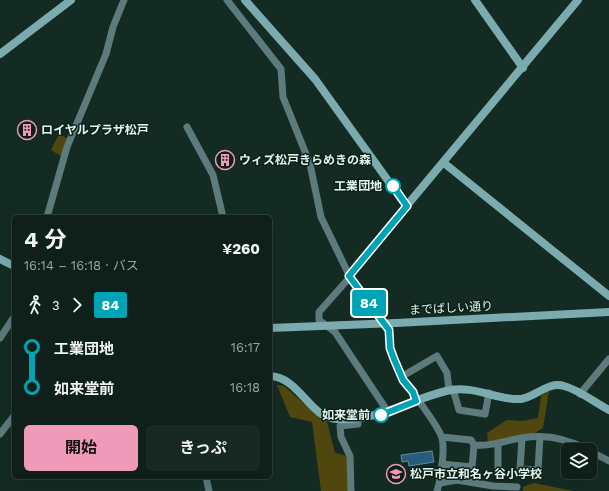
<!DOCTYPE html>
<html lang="ja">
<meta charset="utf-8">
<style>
body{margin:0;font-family:"Work Sans","Noto Sans JP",sans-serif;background:#182823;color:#f1f3f6;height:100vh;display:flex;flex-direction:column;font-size:15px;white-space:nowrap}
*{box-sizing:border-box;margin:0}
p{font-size:13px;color:#9ba3a2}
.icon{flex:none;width:22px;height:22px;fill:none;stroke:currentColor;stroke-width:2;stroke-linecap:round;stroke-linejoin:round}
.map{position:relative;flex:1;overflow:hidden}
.details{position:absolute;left:12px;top:215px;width:260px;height:264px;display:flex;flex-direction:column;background:#0f201a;border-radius:6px;box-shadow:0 4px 16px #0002,0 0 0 1px #2f3e39}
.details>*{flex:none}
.badge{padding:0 8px;border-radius:3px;font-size:14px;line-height:26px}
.fabs{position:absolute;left:561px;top:443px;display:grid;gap:8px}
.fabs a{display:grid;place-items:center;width:36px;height:36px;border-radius:6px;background:#0f201a;box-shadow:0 4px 16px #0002,0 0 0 1px #2f3e39;font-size:20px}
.map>.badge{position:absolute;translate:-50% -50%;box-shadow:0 0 0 2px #fff}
.legs{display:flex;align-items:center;gap:6px;height:44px;padding:0 12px;font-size:13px}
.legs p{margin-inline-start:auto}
.overview{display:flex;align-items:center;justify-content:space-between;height:68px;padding:0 12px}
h1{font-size:22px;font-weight:700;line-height:30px}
.button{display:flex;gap:8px;margin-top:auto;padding:8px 12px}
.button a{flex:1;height:46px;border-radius:6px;background:#ef9ab8;color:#111;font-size:16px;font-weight:700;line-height:46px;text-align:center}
.button a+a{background:#182823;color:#f1f3f6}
ul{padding:0 12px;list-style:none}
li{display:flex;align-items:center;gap:14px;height:40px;font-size:15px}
li i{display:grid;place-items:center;width:6px;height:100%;margin:0 5px;background:currentColor}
li i::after{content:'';width:10px;height:10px;margin:-5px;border:3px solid;border-radius:50%;background:#0f201a}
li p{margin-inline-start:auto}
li:first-child i{background:linear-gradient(#0000 50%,currentColor 0)}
li:last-child i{background:linear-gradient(currentColor 50%,#0000 0)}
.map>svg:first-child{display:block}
.green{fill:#50470f}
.water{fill:#295c7b;stroke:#61899d}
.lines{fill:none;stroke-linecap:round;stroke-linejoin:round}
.street{stroke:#5d7a7d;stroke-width:7}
.secondary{stroke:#7babaf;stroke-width:8}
.secondary-bridge{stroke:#7babaf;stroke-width:8}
.line-1-casing{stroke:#fff;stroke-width:9}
.line-1{stroke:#00a3b4;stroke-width:6}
.stop-1-dot{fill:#fff;stroke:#00a3b4;stroke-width:2}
.labels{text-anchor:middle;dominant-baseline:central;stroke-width:3;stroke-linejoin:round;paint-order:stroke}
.poi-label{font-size:12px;font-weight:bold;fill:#e5f3ed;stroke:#0a211a;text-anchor:start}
.stop-label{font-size:12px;font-weight:bold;fill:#e5f3ed;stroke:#0a211a;text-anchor:end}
.street-label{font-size:12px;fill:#e5f3ed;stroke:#0a211a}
</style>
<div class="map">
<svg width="609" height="491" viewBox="0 0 609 491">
<rect width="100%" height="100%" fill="#142b23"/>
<g class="green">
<path d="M59 134 68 139 62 157 51 150Z"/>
<path d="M277 385 284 386 319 417 327 422 335 453 348 456V491H321L312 422 290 417Z"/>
<path d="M549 391 543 428 533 434 488 442 487 433 507 420 523 421 538 418 541 396Z"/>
<path d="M534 483 573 491H523V487Z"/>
</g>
<path class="water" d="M432 451 434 462 409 466 408 461 402 462 401 455Z"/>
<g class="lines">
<g class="street">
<path d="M227 0 281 69 283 97 310 164 321 217 350 277 319 312V320L335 332 388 412"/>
<path d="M187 127 213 175 223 217"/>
<path d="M47 217 67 147 106 54 113 27 124 0"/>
<path d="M350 277 389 330 390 348 403 381 413 392 417 401"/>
<path d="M0 338 14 317"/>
<path d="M401 377 437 356 447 373 449 390"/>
<path d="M453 389 459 410 485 414 489 393"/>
<path d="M580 394 609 359"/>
<path d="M418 400C424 408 439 429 442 438 445 450 441 479 437 491"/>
<path d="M0 434 14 416"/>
<path d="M442 437 471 440 474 445C492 447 505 440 522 438 545 434 568 439 588 450"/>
<path d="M522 438 520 469 538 470 540 437"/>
<path d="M590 451 609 461"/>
<path d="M442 464 472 467 474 445"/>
<path d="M498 475V444"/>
<path d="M206 477 209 491"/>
<path d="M440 483 457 480 493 486 517 487"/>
<path d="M351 491 350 456 341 437 340 426 358 424V418"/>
</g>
<g class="secondary">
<path d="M245 0 315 79 407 207"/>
<path d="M475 0 523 68"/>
<path d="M0 54 71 0"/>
<path d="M444 163 609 296"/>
<path d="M0 259 14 266"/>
<path d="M349 275 578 0"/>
<path d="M396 323 609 312"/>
<path d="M270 376C299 377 310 418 336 419 377 422 409 400 446 391 473 384 499 401 521 399 536 397 548 381 564 386 579 390 594 402 609 410"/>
</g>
<path class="secondary-bridge" d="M270 328 396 323"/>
</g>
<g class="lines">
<defs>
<path id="line-1" d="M381 415 416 401 413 392 403 380 394 359 390 348 389 330 349 276 407 206 393 186"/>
</defs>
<use href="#line-1" class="line-1-casing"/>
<use href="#line-1" class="line-1"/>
</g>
<defs>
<symbol id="building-ring" viewBox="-11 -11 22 22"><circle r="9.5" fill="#0a211a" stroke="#ef9ab8" stroke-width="1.5"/><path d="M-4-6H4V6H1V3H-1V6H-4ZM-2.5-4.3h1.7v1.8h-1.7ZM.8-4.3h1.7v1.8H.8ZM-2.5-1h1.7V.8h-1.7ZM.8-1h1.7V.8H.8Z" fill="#ef9ab8"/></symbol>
<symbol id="school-ring" viewBox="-11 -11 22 22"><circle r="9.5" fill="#0a211a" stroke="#ef9ab8" stroke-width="1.5"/><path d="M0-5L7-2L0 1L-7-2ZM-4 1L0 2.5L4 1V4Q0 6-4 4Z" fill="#ef9ab8"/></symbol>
</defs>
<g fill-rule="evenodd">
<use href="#building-ring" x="16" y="119" width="22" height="22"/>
<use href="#building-ring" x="214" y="149" width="22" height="22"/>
<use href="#school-ring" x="385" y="463" width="22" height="22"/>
</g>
<g class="stop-1-dot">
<circle cx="393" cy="186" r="7"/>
<circle cx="381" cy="415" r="7"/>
</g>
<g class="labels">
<g class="poi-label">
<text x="41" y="130">ロイヤルプラザ松戸</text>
<text x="239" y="160">ウィズ松戸きらめきの森</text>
<text x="410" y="474">松戸市立和名ヶ谷小学校</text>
</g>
<g class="stop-label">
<text x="382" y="186">工業団地</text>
<text x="370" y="415">如来堂前</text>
</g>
<g class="street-label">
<text transform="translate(451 308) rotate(-3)">までばしい通り</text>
</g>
</g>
</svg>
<div class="fabs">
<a><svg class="icon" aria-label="layers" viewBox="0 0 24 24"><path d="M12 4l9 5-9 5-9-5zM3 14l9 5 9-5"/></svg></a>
</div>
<b class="badge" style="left:369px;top:303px;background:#00a3b4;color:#fff">84</b>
<section class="details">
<div class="overview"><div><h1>4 分</h1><p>16:14 – 16:18 · バス</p></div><b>¥260</b></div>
<div class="legs"><svg class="icon" aria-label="walk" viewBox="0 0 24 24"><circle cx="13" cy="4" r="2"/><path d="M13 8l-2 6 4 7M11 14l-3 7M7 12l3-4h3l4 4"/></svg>3<svg class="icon" aria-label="forward" viewBox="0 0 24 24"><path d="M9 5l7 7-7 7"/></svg><b class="badge" style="background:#00a3b4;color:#fff">84</b></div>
<ul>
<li><i style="color:#00a3b4"></i><b>工業団地</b><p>16:17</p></li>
<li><i style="color:#00a3b4"></i><b>如来堂前</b><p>16:18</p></li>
</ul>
<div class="button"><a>開始</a><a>きっぷ</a></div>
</section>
</div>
